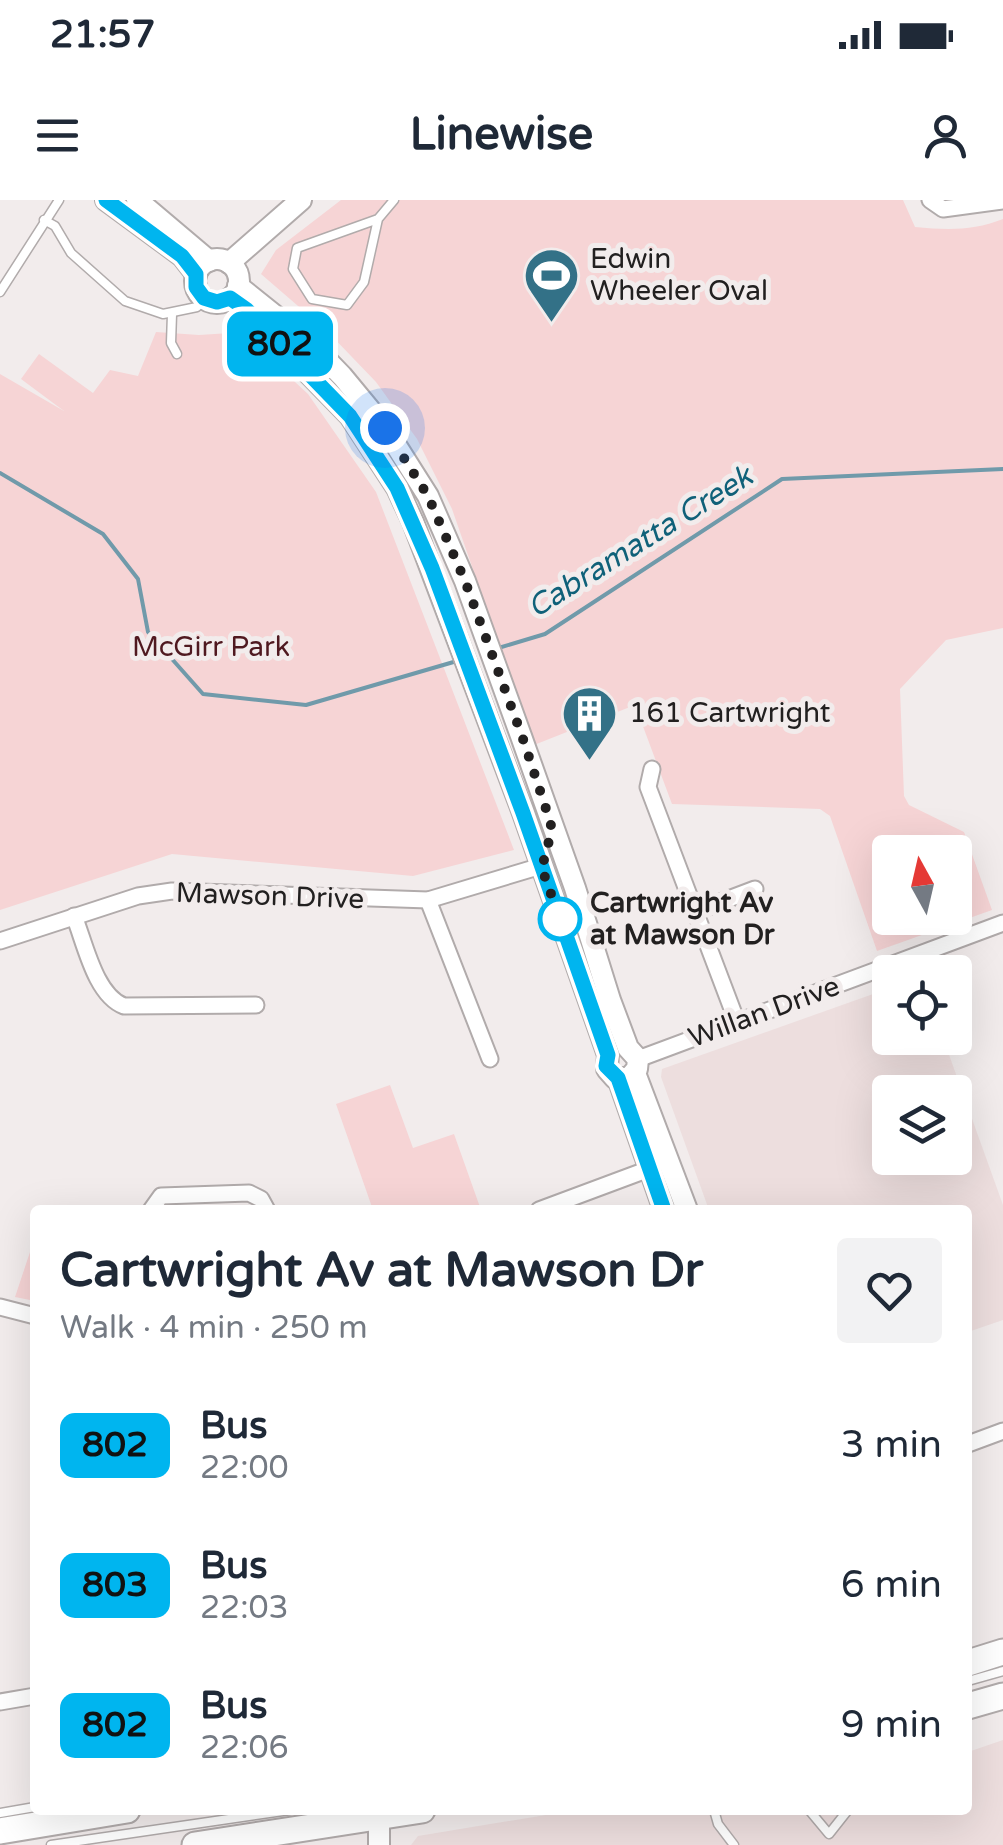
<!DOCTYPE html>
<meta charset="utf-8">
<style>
body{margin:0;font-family:"Varela Round",sans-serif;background:#f2f2f3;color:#1f2937;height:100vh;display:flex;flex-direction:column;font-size:38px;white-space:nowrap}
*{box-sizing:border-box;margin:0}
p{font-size:32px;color:#747a83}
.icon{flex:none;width:55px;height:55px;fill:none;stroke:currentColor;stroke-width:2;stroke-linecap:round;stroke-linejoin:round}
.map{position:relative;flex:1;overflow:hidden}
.sheet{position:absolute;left:30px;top:1005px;width:942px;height:610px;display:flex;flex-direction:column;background:#fff;border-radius:10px;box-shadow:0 10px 40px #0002}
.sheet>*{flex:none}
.badge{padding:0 20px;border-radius:15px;font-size:35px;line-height:65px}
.needle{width:65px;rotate:352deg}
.controls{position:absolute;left:872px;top:635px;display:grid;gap:20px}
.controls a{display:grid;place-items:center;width:100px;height:100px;border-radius:10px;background:#fff;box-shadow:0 10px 40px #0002;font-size:50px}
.you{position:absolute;width:50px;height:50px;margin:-25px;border:8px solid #fff;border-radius:50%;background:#1a73e8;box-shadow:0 0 0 15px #1a73e833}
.map>.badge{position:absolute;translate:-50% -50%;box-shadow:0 0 0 5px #fff}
.round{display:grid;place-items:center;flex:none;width:105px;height:105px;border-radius:10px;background:#f2f2f3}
.summary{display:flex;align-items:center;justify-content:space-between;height:170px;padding:0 30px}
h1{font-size:48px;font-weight:700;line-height:75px}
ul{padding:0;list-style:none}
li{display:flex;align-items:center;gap:30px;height:140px;padding:0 30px}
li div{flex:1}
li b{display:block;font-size:38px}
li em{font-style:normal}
li .badge{min-width:110px;font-weight:700;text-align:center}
.status{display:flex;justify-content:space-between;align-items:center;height:70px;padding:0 50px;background:#fff;direction:ltr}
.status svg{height:28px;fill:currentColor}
header{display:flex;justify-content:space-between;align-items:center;height:130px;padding:0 30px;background:#fff;font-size:45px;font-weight:700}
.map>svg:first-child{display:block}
.built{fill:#eddede;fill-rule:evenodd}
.green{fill:#f6d4d5;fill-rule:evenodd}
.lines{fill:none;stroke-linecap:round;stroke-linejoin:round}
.stream{stroke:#709aaa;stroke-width:4}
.service-casing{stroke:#b1abab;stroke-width:11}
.minor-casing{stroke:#b1abab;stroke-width:19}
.tertiary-casing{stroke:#b1abab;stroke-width:24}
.primary-casing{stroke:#b1abab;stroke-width:29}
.service{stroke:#fff;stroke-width:8}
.minor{stroke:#fff;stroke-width:15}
.tertiary{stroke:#fff;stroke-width:20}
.primary{stroke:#fff;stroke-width:25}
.line-casing{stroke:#fff;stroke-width:22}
.line{stroke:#00b5ef;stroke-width:15}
.walk{stroke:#222020;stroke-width:10;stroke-dasharray:0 18}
.stop-dot{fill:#fff;stroke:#00b5ef;stroke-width:5}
.labels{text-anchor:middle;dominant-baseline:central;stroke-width:10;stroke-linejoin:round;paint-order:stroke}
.poi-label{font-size:28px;fill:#222020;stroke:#f2ecec;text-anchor:start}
.park-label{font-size:28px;fill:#4f1920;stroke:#f2ecec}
.street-label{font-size:28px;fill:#222020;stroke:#f2ecec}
.stop-label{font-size:28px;font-weight:bold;fill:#222020;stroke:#f2ecec;text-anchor:start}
.water-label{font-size:30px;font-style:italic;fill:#0f6179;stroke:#f2ecec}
</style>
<div class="status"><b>21:57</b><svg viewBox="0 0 49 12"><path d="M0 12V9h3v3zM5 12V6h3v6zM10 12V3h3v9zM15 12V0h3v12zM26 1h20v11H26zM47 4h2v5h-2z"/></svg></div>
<header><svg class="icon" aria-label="menu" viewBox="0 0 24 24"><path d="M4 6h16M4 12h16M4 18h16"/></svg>Linewise<svg class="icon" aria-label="person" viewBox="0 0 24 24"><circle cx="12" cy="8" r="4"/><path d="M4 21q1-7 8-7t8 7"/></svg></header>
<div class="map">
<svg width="1003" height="1645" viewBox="0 0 1003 1645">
<rect width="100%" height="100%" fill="#f2ecec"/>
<g class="built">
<path d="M890 788V838H943L1003 1005V1120L968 1132V1010H709L661 877 662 869ZM890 892H955V958H890Z"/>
<path d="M1003 1540V1645H411L418 1636 576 1610H968V1552Z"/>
</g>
<g class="green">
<path d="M341 0H903L915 27C947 30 973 31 1003 19V428L946 440 900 489 904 596 909 605 964 632 992 710 877 751 830 616 820 609 672 604 635 505 534 545 452 309 417 239 376 182 327 131 261 74 276 50ZM890 652H955V718H890Z"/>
<path d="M156 132 199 135 230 133 268 157 308 194 376 292 514 650 413 676 172 654 0 710V174L64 211 21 179 39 154 93 193 110 170 138 176Z"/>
<path d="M390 885 413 948 454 934 481 1010H373L336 904Z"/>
<path d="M35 1037V1101L15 1097Z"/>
</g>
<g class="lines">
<g class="stream">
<path d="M0 273 103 334 138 379 148 432 203 494 306 505 457 461"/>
<path d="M495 449 545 434 782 279 1003 269"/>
</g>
<defs>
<g id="service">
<path d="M378 19 297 48 293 69 312 99 347 105 364 82 378 19 394 0"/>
<path d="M44 20 55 26 71 53 125 101 163 114 197 107 203 98"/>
<path d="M0 92 59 0"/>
<path d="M172 114 171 143 177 154"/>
<path d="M968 1481 1003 1471"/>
<path d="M714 1610 718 1624 734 1645"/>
<path d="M809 1610 829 1634 848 1610"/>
<path d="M0 1613 35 1607"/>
<path d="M51 1645 290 1610"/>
</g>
<g id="minor">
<path d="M930 0 943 9 1003 1"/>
<path d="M652 569 648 587 737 822"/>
<path d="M428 700 490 859"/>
<path d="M697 711 755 689"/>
<path d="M74 716C85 743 95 795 124 806L256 805"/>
<path d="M0 741 138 696 172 691 428 700 541 666"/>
<path d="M638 859 1003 723"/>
<path d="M151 1010 161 996 249 993 261 999 267 1010"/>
<path d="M539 1010 649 969 655 963"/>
<path d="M0 1107 35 1116"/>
<path d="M968 1244 1003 1231"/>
<path d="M0 1502 35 1496"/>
</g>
<g id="tertiary">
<path d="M106 0 182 56 196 74"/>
<path d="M137 0 209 61"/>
<circle cx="217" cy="81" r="22"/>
<path d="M229 63 301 0"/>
<path d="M230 98 247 110 350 216 397 288 413 322 523 613 608 855 607 869 615 878H629L637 869 638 859 628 848 610 800 575 688 521 536 465 381 428 296 385 228 342 176 313 146 238 86"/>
<path d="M635 873 687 1010"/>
<path d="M618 878 664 1010"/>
<path d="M379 1645V1610"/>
</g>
<g id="primary">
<path d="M968 1463 1003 1452"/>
<path d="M968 1506 1003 1496"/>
<path d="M0 1631 127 1610"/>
<path d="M195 1645 422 1610"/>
</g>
</defs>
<use href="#service" class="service-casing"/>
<use href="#minor" class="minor-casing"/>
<use href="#tertiary" class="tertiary-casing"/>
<use href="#primary" class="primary-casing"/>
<use href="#service" class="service"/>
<use href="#minor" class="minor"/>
<use href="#tertiary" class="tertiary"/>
<use href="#primary" class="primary"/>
</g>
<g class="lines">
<defs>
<path id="line" d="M106 0 182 56 196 74V87L204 98 217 102 230 98 247 110 350 216 397 288 432 368 523 613 608 855 606 866 618 878 664 1010"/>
</defs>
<use href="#line" class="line-casing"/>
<use href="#line" class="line"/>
<path class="walk" d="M385 228 428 296 465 381 522 536 551 624 547 654 541 666 560 719"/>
</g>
<defs>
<symbol id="stadium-pin" viewBox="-11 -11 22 30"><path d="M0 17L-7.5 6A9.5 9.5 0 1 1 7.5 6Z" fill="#337187" stroke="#f2ecec"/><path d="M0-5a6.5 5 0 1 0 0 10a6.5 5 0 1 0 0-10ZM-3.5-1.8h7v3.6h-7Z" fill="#fff"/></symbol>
<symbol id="building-pin" viewBox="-11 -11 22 30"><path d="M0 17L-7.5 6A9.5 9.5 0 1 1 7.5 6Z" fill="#337187" stroke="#f2ecec"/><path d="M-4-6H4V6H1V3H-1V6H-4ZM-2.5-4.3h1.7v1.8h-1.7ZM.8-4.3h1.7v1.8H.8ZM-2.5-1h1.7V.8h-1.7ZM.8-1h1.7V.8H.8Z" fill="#fff"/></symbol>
</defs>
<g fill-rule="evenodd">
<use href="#stadium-pin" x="520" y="44" width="63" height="86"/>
<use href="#building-pin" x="558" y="482" width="63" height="86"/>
</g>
<circle class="stop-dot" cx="560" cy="719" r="20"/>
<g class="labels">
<g class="poi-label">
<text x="590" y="59">Edwin<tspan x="590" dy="32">Wheeler Oval</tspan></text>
<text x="629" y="513">161 Cartwright</text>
</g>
<g class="park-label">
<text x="211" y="447">McGirr Park</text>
</g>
<g class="street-label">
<text transform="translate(270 696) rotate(2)">Mawson Drive</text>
<text transform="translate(764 812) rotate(-20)">Willan Drive</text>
</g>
<g class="stop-label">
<text x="590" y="703">Cartwright Av<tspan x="590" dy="32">at Mawson Dr</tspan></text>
</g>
<g class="water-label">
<text transform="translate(640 342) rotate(-32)">Cabramatta Creek</text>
</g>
</g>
</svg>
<div class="controls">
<a><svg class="needle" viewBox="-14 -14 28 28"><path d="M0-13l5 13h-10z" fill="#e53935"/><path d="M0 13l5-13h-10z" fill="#747a83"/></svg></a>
<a><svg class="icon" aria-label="locate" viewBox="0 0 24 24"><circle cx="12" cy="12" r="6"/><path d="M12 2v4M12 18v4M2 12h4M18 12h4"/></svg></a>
<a><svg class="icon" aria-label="layers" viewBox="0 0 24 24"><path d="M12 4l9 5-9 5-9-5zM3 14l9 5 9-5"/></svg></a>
</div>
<div class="you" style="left:385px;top:228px"></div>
<b class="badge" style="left:280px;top:144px;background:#00b5ef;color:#111">802</b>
<section class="sheet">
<div class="summary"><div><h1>Cartwright Av at Mawson Dr</h1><p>Walk · 4 min · 250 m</p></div><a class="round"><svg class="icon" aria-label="heart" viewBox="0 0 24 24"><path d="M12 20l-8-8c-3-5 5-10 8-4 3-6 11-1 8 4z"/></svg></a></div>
<ul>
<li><span class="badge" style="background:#00b5ef;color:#111">802</span><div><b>Bus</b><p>22:00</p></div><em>3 min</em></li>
<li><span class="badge" style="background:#00b5ef;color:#111">803</span><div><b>Bus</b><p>22:03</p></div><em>6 min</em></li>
<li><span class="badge" style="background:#00b5ef;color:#111">802</span><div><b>Bus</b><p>22:06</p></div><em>9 min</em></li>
</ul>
</section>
</div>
